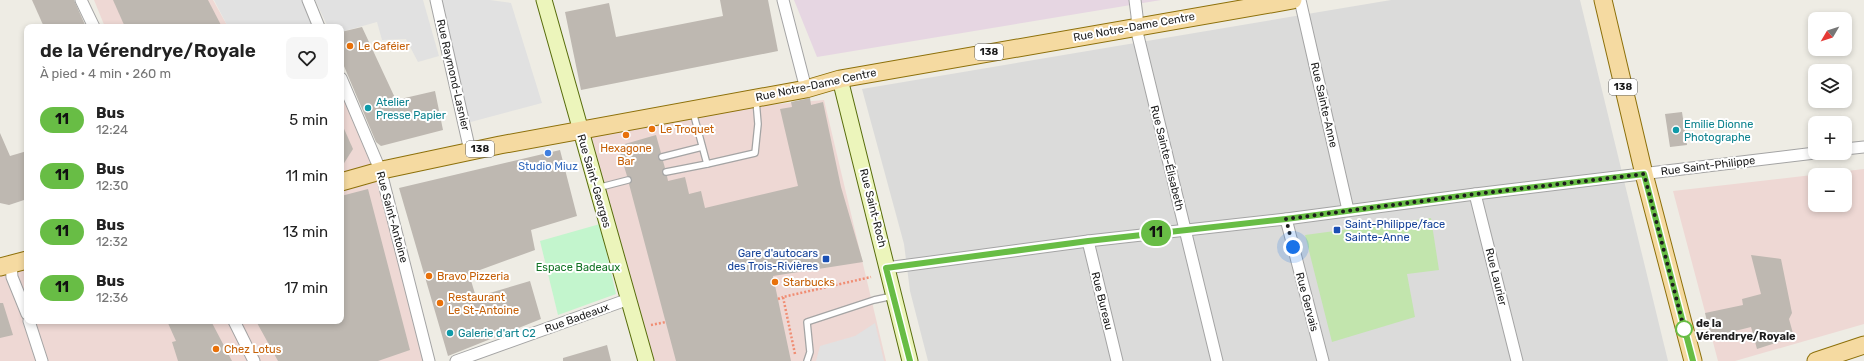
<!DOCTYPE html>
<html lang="fr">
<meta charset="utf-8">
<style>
body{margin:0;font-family:Rubik,sans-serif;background:#f6f6f6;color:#222;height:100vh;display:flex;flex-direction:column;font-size:15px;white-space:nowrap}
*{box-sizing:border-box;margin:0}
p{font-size:13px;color:#767676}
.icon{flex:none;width:22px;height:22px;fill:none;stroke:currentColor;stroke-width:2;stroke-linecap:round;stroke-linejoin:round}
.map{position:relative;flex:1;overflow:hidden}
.drawer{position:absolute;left:24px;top:24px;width:320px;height:300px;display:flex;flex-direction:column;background:#fff;border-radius:8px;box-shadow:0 2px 6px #0003}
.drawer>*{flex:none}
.badge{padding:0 8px;border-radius:13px;font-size:14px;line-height:26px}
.needle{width:26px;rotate:231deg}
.tools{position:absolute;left:1808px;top:12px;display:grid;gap:8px}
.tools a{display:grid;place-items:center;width:44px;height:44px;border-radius:8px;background:#fff;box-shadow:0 2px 6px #0003;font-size:20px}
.you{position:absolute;width:20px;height:20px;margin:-10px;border:3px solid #fff;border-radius:50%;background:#1a73e8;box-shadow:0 0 0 6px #1a73e833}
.map>.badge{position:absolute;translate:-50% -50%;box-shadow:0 0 0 2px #fff}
.round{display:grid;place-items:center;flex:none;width:42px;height:42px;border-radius:8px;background:#f6f6f6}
.headline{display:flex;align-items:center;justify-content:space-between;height:68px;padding:0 16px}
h1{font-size:19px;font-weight:600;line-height:30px}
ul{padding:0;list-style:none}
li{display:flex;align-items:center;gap:12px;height:56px;padding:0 16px}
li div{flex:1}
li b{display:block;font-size:15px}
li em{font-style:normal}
li .badge{min-width:44px;font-weight:700;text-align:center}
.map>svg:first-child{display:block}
.residential{fill:#dbdbda}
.commercial{fill:#eed8d4;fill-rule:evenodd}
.industrial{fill:#e6d6e2}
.grass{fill:#c2e5ad}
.park{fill:#c3f5cd}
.parking{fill:#e1e1e1}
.building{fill:#beb8b1}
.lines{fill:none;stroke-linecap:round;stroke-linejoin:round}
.lane-casing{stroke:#a4a4a4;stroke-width:8}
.street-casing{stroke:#a4a4a4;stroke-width:13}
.secondary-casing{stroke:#586d0c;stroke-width:17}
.primary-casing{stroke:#8d700a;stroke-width:19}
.path{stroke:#f08d73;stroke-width:2.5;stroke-dasharray:2 2;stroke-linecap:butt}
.lane{stroke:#fff;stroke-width:5.5}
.street{stroke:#fff;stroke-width:11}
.secondary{stroke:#ecf5bb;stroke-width:15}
.primary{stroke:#f5daa1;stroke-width:17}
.line-casing{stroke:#fff;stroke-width:9}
.line{stroke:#68bd45;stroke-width:6}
.walk{stroke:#1d1d1d;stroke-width:4;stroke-dasharray:0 7.2}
.food-dot{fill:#e8710a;stroke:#fff;stroke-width:1.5}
.culture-dot{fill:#0f9aa8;stroke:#fff;stroke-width:1.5}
.shop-dot{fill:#3f7fe0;stroke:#fff;stroke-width:1.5}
.transit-dot{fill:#1a4fb4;stroke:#fff;stroke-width:1.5}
.stop-dot{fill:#fff;stroke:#68bd45;stroke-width:2}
.labels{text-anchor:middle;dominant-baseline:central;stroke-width:4;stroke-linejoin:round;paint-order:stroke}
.shield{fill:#fff;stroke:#616161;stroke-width:1}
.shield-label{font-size:10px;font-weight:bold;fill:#1d1d1d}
.street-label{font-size:11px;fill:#1d1d1d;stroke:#fff}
.food-label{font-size:11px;fill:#c56008;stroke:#fff;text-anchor:start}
.culture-label{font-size:11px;fill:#0d838f;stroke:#fff;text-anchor:start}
.shop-label{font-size:11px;fill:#366cbe;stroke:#fff}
.transit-label{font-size:11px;fill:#164399;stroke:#fff;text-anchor:start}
.park-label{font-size:11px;fill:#137426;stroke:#fff}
.stop-label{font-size:11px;font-weight:bold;fill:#1d1d1d;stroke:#fff;text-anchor:start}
</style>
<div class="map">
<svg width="1864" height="361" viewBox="0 0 1864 361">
<rect width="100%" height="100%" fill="#eeece4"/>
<path class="residential" d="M1391 0H1580L1668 361H928L910 291 904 244 862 89Z"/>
<g class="commercial">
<path d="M94 0H213L228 27H105Z"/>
<path d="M341 76 380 172 341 181Z"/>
<path d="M824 100 886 361H651L582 121Z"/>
<path d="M1864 169V324L1735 361H1718L1673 191ZM1815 175H1845V205H1815Z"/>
<path d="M380 173 427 361H258L237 321H341V182Z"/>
<path d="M27 257V316L8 261Z"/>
<path d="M6 266 38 361H0V268Z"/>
<path d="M29 321H232L253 361H42Z"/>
</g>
<path class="industrial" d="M794 0H1161L817 57Z"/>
<path class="grass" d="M1431 218 1439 270 1407 274 1415 317 1332 342 1305 235Z"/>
<path class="park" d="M600 224 616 294 558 315 540 241Z"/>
<g class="parking">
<path d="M214 0H310L321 27H228Z"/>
<path d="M315 0H423L439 56 418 62 406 39 382 40 377 22 341 32V27H328Z"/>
<path d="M442 0H490L511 3 542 103 467 123Z"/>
<path d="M875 323 884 361H816L820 346 855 336Z"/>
</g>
<g class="building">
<path d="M32 0H74L86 27H44Z"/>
<path d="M113 0H208L222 27H125Z"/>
<path d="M720 0H768L778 51 581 90 565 12 609 3 616 37 723 16Z"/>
<path d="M362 27 396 100 435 91 443 130 381 146 376 142 341 59V32Z"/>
<path d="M810 98 811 105 823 102 841 187 863 262 773 276 791 361H676L629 184 632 179 627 176 618 146 656 135 661 153 658 158 663 161 665 168 662 171 663 174 667 176 668 181 685 177 689 194 701 191 705 208 798 186 780 109 792 107 791 102Z"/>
<path d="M1682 112 1687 145 1670 147 1665 114Z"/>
<path d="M341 122 353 149 341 168Z"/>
<path d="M0 133 10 156 27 151V199L9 205 0 203Z"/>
<path d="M560 150 577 216 531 230 535 250 469 274 476 297 530 281 541 319 448 356 399 188Z"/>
<path d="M368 189 410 350 378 361H278L256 321H341V196Z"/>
<path d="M1751 255 1781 259 1792 313 1789 319 1794 337 1757 349 1751 327 1711 337 1705 313 1743 305 1742 299 1761 294Z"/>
<path d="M0 303H3L13 335 0 338Z"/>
<path d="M167 321H211L232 361H178L172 342 176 341Z"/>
<path d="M607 345 611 361H563V358Z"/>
</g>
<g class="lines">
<defs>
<g id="lane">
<path d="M693 112 707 164 755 153 758 124 756 100"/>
<path d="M662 157 702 147"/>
<path d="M666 172 707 164"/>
<path d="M597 188 628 180"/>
<path d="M807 361 810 352 807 322 874 300 893 296"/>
</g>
<g id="street">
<path d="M81 0 94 27"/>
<path d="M308 0 319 27"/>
<path d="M436 0 470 151"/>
<path d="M783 0 806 89"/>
<path d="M1135 0 1137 16 1138 36 1217 361"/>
<path d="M1300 0 1348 210"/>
<path d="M341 78 381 172 429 361"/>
<path d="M1845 149 1864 147"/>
<path d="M1475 194 1517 361"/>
<path d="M1286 219 1323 361"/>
<path d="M1088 241 1117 361"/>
<path d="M11 264 12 277 27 314"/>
<path d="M886 268 1088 241 1286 219 1475 194 1815 153"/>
<path d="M29 321 42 361"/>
<path d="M234 321 254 361"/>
<path d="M456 361 629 299"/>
</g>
<g id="secondary">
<path d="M544 0 646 361"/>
<path d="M840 79 910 361"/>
</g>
<g id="primary">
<path d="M1603 0 1644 174 1693 361"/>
<path d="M341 182 387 169 500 145 806 89 840 79 1293 0"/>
<path d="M0 267 27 260"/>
<path d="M1816 361 1864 345"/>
</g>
</defs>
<use href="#lane" class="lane-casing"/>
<use href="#street" class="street-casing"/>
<use href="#secondary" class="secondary-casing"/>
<use href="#primary" class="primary-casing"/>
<g class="path">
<path d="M778 299 783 297"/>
<path d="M651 325 666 322"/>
<path d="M795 354 783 297 871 277"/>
</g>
<use href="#lane" class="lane"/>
<use href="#street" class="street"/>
<use href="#secondary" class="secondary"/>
<use href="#primary" class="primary"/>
</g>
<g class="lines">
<defs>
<path id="line" d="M910 361 886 268 1088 241 1286 219 1476 194 1644 174 1693 361"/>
</defs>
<use href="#line" class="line-casing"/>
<use href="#line" class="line"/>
<path class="walk" d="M1293 247 1286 219 1476 194 1644 174 1685 332 1684 329"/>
</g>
<g class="food-dot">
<circle cx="350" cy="46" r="4"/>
<circle cx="652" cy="129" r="4"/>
<circle cx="626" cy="135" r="4"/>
<circle cx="429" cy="276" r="4"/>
<circle cx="775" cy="282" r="4"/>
<circle cx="440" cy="303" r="4"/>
<circle cx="216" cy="349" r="4"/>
</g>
<g class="culture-dot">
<circle cx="368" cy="108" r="4"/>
<circle cx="1676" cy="130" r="4"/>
<circle cx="450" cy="333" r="4"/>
</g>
<circle class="shop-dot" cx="548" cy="153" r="4"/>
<g class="transit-dot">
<rect x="1333" y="226" width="8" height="8" rx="2"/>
<rect x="822" y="255" width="8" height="8" rx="2"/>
</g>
<circle class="stop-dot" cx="1684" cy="329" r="8"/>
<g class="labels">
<g class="shield">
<rect x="975" y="44" width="28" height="16" rx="3"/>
<rect x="1609" y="79" width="28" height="16" rx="3"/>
<rect x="466" y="141" width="28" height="16" rx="3"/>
</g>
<g class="shield-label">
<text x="989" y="52">138</text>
<text x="1623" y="87">138</text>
<text x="480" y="149">138</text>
</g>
<g class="street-label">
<text transform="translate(1134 27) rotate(-10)">Rue Notre-Dame Centre</text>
<text transform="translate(453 75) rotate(77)">Rue Raymond-Lasnier</text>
<text transform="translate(816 85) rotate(-12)">Rue Notre-Dame Centre</text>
<text transform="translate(1324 105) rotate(77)">Rue Sainte-Anne</text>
<text transform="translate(1167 158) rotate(76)">Rue Sainte-Élisabeth</text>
<text transform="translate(1708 166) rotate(-7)">Rue Saint-Philippe</text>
<text transform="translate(594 181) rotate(74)">Rue Saint-Georges</text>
<text transform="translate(873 208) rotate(76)">Rue Saint-Roch</text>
<text transform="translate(392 217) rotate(75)">Rue Saint-Antoine</text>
<text transform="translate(1496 277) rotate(76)">Rue Laurier</text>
<text transform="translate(1102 301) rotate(76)">Rue Bureau</text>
<text transform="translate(1307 302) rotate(75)">Rue Gervais</text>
<text transform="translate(577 318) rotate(-20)">Rue Badeaux</text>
</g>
<g class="food-label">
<text x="358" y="46">Le Caféier</text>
<text x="660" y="129">Le Troquet</text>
<text x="626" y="148" text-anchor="middle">Hexagone<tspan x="626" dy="13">Bar</tspan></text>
<text x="437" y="276">Bravo Pizzeria</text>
<text x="783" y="282">Starbucks</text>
<text x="448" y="297">Restaurant<tspan x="448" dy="13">Le St-Antoine</tspan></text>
<text x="224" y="349">Chez Lotus</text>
</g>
<g class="culture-label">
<text x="376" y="102">Atelier<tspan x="376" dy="13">Presse Papier</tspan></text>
<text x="1684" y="124">Emilie Dionne<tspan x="1684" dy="13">Photographe</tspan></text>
<text x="458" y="333">Galerie d'art C2</text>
</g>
<g class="shop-label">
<text x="548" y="166">Studio Miuz</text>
</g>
<g class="transit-label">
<text x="1345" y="224">Saint-Philippe/face<tspan x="1345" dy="13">Sainte-Anne</tspan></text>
<text x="818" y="253" text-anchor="end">Gare d'autocars<tspan x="818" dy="13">des Trois-Rivières</tspan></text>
</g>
<g class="park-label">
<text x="578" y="267">Espace Badeaux</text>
</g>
<g class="stop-label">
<text x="1696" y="323">de la<tspan x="1696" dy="13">Vérendrye/Royale</tspan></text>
</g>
</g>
</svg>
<div class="tools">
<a><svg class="needle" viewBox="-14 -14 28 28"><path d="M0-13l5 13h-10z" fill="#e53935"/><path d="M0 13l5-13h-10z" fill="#767676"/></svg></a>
<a><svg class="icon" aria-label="layers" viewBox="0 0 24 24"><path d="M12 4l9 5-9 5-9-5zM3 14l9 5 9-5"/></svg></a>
<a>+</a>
<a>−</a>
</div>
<div class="you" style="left:1293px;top:247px"></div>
<b class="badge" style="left:1156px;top:233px;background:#68bd45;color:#111">11</b>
<section class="drawer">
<div class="headline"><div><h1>de la Vérendrye/Royale</h1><p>À pied · 4 min · 260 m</p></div><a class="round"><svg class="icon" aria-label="heart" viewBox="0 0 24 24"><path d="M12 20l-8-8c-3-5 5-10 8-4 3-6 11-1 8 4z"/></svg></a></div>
<ul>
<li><span class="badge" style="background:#68bd45;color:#111">11</span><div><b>Bus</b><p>12:24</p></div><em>5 min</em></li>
<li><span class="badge" style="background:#68bd45;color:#111">11</span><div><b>Bus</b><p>12:30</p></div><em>11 min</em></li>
<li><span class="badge" style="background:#68bd45;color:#111">11</span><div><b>Bus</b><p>12:32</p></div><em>13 min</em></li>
<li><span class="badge" style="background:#68bd45;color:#111">11</span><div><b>Bus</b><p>12:36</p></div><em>17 min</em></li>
</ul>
</section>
</div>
